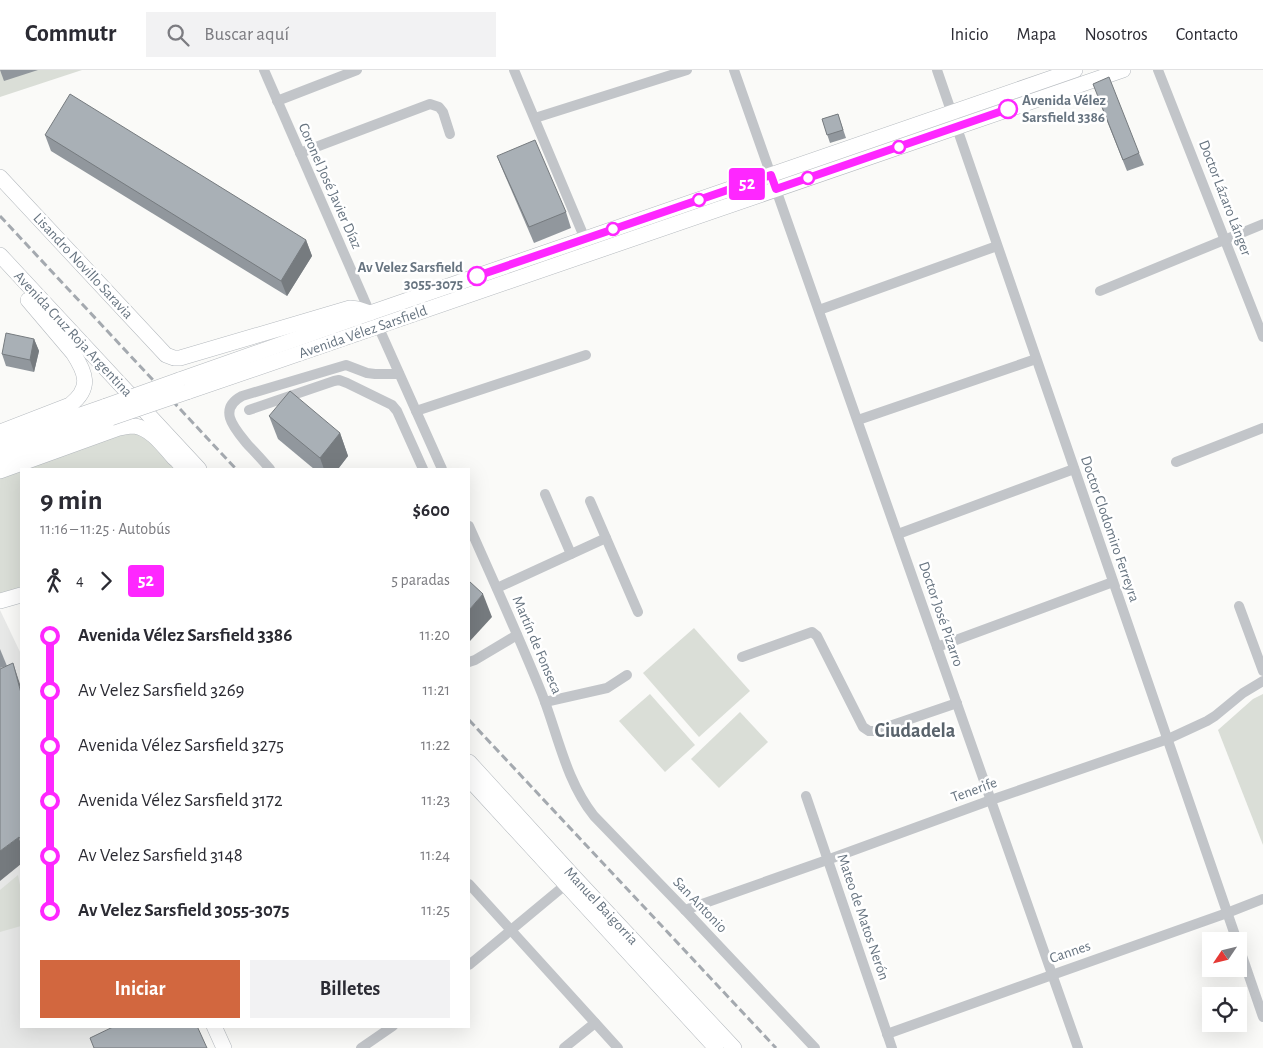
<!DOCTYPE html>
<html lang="es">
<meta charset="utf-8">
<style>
body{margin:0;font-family:"Alegreya Sans",sans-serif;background:#f2f2f3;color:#2b2b33;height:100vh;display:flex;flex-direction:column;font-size:19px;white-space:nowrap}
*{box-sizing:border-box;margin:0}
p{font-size:16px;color:#7c7c81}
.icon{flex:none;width:28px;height:28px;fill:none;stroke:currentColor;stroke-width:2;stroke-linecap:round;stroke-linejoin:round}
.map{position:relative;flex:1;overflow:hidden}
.panel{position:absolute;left:20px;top:398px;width:450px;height:560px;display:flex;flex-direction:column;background:#fff;border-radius:0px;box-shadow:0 5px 20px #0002}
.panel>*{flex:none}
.badge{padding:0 10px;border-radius:4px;font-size:18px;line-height:32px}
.needle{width:32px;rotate:235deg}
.fabs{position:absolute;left:1202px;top:862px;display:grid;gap:10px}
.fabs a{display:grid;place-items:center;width:45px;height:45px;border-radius:0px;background:#fff;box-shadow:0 5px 20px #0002;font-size:25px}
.map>.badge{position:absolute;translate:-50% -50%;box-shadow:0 0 0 2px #fff}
.legs{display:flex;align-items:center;gap:8px;height:55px;padding:0 20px;font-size:16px}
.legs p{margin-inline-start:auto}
.summary{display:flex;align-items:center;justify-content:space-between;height:85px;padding:0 20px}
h1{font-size:28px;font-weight:700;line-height:38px}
.button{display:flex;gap:10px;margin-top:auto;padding:10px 20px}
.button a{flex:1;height:58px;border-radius:0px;background:#d2673f;color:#fff;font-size:20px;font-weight:700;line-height:58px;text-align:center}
.button a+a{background:#f2f2f3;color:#2b2b33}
ul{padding:0 20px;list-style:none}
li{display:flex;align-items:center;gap:18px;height:55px;font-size:19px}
li i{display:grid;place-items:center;width:8px;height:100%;margin:0 6px;background:currentColor}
li i::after{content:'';width:12px;height:12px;margin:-6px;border:4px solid;border-radius:50%;background:#fff}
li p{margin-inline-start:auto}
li:first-child i{background:linear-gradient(#0000 50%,currentColor 0)}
li:last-child i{background:linear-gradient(currentColor 50%,#0000 0)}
header{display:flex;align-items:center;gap:30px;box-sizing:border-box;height:70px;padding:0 25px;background:#fff;border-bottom:1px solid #e1e1e2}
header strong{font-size:24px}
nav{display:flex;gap:28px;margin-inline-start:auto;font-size:18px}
.search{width:350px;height:45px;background:#f2f2f3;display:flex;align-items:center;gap:12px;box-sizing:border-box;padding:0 18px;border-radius:0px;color:#7c7c81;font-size:19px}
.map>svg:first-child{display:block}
.built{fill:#e8e9e8}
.green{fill:#daded7}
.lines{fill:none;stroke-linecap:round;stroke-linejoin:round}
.secondary-casing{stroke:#b4b9be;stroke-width:16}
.street{stroke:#c2c5c9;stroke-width:10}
.secondary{stroke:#fff;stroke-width:15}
.rail{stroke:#a4a9af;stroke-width:3;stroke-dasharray:8 4;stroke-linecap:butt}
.secondary-bridge-casing{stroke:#b4b9be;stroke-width:16;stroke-linecap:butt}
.secondary-bridge{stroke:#fff;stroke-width:15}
.wall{fill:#91979d}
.shaded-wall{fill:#767b7f}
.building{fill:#a9b0b6;stroke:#767b7f}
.line-1-casing{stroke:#fff;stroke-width:11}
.line-1{stroke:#fe27ff;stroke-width:8}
.stop-1-dot{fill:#fff;stroke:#fe27ff;stroke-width:2.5}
.labels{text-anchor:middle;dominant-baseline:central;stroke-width:5;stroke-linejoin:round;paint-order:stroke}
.stop-label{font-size:15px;font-weight:bold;fill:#677480;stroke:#fff;text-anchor:start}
.street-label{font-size:15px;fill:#677480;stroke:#fff}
.district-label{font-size:20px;font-weight:bold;fill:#59636c;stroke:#fff}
</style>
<header>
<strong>Commutr</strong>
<div class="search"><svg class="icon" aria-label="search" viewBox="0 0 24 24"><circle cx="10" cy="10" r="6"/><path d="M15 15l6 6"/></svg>Buscar aquí</div>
<nav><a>Inicio</a><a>Mapa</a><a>Nosotros</a><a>Contacto</a></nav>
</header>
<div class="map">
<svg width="1263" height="978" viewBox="0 0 1263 978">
<rect width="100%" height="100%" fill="#fafaf8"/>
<path class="built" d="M0 540 21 584V956H146L98 978H0Z"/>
<g class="green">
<path d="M0 0H82L0 27Z"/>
<path d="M130 356 184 399H21V525L0 531V401Z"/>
<path d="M694 558 750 621 699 667 643 603Z"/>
<path d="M650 624 695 675 665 702 619 651Z"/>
<path d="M1263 624V775L1218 660 1253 629Z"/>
<path d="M740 642 768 672 719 718 691 689Z"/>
<path d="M18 805 21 820V856L0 862V820Z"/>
</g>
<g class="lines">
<defs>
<g id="secondary">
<path d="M0 107 166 285 174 288H180L350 238 358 239 370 243"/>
<path d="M0 185 199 399"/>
<path d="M179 310 370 243 1075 0"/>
<path d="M187 322 1123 0"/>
<path d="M0 362 70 335C92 318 86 303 73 283L28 230"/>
<path d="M0 373 106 336"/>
<path d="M169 381 184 399"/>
<path d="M0 388 111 348"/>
<path d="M0 401 119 358C125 357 130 356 135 356 152 359 164 377 174 388"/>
<path d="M0 531 21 525"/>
<path d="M469 692 574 807 734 978"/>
<path d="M469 709 716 978"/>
<path d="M214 956 224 978"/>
</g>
</defs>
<use href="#secondary" class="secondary-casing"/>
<g class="street">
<path d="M264 0 370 243"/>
<path d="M514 0 585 169"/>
<path d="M734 0 1078 978"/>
<path d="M937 0 1237 871"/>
<path d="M1158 0 1263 267"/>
<path d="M277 31 357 0"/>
<path d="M535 48 687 0"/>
<path d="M300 83 430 34 439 37 443 42 450 64"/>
<path d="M1100 221 1263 154"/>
<path d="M819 240 997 176"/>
<path d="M378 256 442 399"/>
<path d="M249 340 334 311 339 310 347 313 392 335 397 341 423 399"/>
<path d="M416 341 586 285"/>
<path d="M858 350 1036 289"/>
<path d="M1176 392 1263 358"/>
<path d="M270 399C263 391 256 383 248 375 236 360 216 340 242 326L346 295 367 303 375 304H399"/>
<path d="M545 424 571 484"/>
<path d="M590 431 638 542"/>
<path d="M469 456C494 512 519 567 542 624 558 665 566 711 594 746L685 840 815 978"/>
<path d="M898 464 1074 399"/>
<path d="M497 518 606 468"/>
<path d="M1239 536 1263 601"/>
<path d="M937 577 1113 512"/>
<path d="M742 587 812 562 817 566 863 657 869 661H875L957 633"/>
<path d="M469 592 475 590 517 565"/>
<path d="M545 632 607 618 627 605"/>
<path d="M806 726 892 978"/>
<path d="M469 814 618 978"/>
<path d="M685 840 827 790 991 730 1168 669 1207 651 1215 646 1243 623 1263 611"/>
<path d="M1239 877 1263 947"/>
<path d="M469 895 570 811"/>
<path d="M887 964 1052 905 1227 843 1263 829"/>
<path d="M361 978 393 956"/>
<path d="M564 978 595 953"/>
</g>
<use href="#secondary" class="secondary"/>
<g class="rail">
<path d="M0 146 236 399"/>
<path d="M469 650 776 978"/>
</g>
<defs>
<g id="secondary-bridge">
<path d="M106 336 179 310"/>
<path d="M111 348 187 322"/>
</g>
</defs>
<use href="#secondary-bridge" class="secondary-bridge-casing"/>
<use href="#secondary-bridge" class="secondary-bridge"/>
</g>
<g class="wall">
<path d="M0 0H38L4 11Z"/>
<path d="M1097 26 1139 83 1144 95 1127 101Z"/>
<path d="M838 44 846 68 830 73 822 49Z"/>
<path d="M45 65 306 170 312 186 287 226 51 81Z"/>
<path d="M497 86 566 142 571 158 534 173 503 101Z"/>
<path d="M34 269 39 281 34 302 6 296 2 284Z"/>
<path d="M269 346 340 363 348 386 338 399H314L278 369Z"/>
<path d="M0 579 7 596 0 598Z"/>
</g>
<g class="shaded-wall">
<path d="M306 170 312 186 287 226 281 211Z"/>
<path d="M34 269 39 281 34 302 30 290Z"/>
<path d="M340 363 348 386 338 399H324L320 388Z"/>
<path d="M483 524 492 547 470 571 469 568V540Z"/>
<path d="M13 593 21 617V623Z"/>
<path d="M19 767 21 775V794L0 811V781Z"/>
</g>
<g class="building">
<path d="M1109 7 1139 83 1123 90 1093 14Z"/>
<path d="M70 24 306 170 281 211 45 65Z"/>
<path d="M838 44 843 60 827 65 822 49Z"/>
<path d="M535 70 566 142 529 157 497 86Z"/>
<path d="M6 263 34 269 30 290 2 284Z"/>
<path d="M290 321 340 363 320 388 269 346Z"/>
<path d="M469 511 483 524 469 540Z"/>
<path d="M13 593 21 623V770L19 767 0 781V599Z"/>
<path d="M115 956H197L207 978H94L90 968Z"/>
</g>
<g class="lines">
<defs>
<path id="line-1" d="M477 206 771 105 776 119 1008 39"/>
</defs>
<use href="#line-1" class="line-1-casing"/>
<use href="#line-1" class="line-1"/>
</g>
<g class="stop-1-dot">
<circle cx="1008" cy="39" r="9"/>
<circle cx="899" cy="77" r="6"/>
<circle cx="808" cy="108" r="6"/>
<circle cx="699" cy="130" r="6"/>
<circle cx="613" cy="159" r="6"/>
<circle cx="477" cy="206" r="9"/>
</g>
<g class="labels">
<g class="stop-label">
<text x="1022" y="30">Avenida Vélez<tspan x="1022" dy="17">Sarsfield 3386</tspan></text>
<text x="463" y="197" text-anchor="end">Av Velez Sarsfield<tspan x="463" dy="17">3055-3075</tspan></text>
</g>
<g class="street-label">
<text transform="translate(330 116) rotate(66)">Coronel José Javier Díaz</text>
<text transform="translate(1225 128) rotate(69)">Doctor Lázaro Lánger</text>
<text transform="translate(83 196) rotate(47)">Lisandro Novillo Saravia</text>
<text transform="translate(363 262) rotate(-19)">Avenida Vélez Sarsfield</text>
<text transform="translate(73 264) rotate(47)">Avenida Cruz Roja Argentina</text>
<text transform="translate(1110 459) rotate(71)">Doctor Clodomiro Ferreyra</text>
<text transform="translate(941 544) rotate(71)">Doctor José Pizarro</text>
<text transform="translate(537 575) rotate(67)">Martín de Fonseca</text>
<text transform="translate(974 720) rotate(-20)">Tenerife</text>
<text transform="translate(700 835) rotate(46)">San Antonio</text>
<text transform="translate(601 836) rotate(47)">Manuel Baigorria</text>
<text transform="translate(863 847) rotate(71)">Mateo de Matos Nerón</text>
<text transform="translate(1070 882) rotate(-19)">Cannes</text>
</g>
<g class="district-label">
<text x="915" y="661">Ciudadela</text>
</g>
</g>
</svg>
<div class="fabs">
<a><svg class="needle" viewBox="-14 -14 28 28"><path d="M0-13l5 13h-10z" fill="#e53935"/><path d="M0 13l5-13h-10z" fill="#7c7c81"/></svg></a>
<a><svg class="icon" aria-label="locate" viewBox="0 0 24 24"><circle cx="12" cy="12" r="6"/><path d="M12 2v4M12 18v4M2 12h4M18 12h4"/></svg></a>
</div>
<b class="badge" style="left:747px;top:114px;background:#fe27ff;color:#fff">52</b>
<section class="panel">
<div class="summary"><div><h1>9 min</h1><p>11:16 – 11:25 · Autobús</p></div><b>$600</b></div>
<div class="legs"><svg class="icon" aria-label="walk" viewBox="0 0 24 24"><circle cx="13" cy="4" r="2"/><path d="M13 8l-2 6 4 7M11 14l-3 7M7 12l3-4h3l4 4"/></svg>4<svg class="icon" aria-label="forward" viewBox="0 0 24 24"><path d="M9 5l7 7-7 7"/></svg><b class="badge" style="background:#fe27ff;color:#fff">52</b><p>5 paradas</p></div>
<ul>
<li><i style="color:#fe27ff"></i><b>Avenida Vélez Sarsfield 3386</b><p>11:20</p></li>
<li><i style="color:#fe27ff"></i><span>Av Velez Sarsfield 3269</span><p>11:21</p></li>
<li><i style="color:#fe27ff"></i><span>Avenida Vélez Sarsfield 3275</span><p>11:22</p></li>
<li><i style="color:#fe27ff"></i><span>Avenida Vélez Sarsfield 3172</span><p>11:23</p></li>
<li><i style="color:#fe27ff"></i><span>Av Velez Sarsfield 3148</span><p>11:24</p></li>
<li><i style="color:#fe27ff"></i><b>Av Velez Sarsfield 3055-3075</b><p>11:25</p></li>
</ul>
<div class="button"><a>Iniciar</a><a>Billetes</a></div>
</section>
</div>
